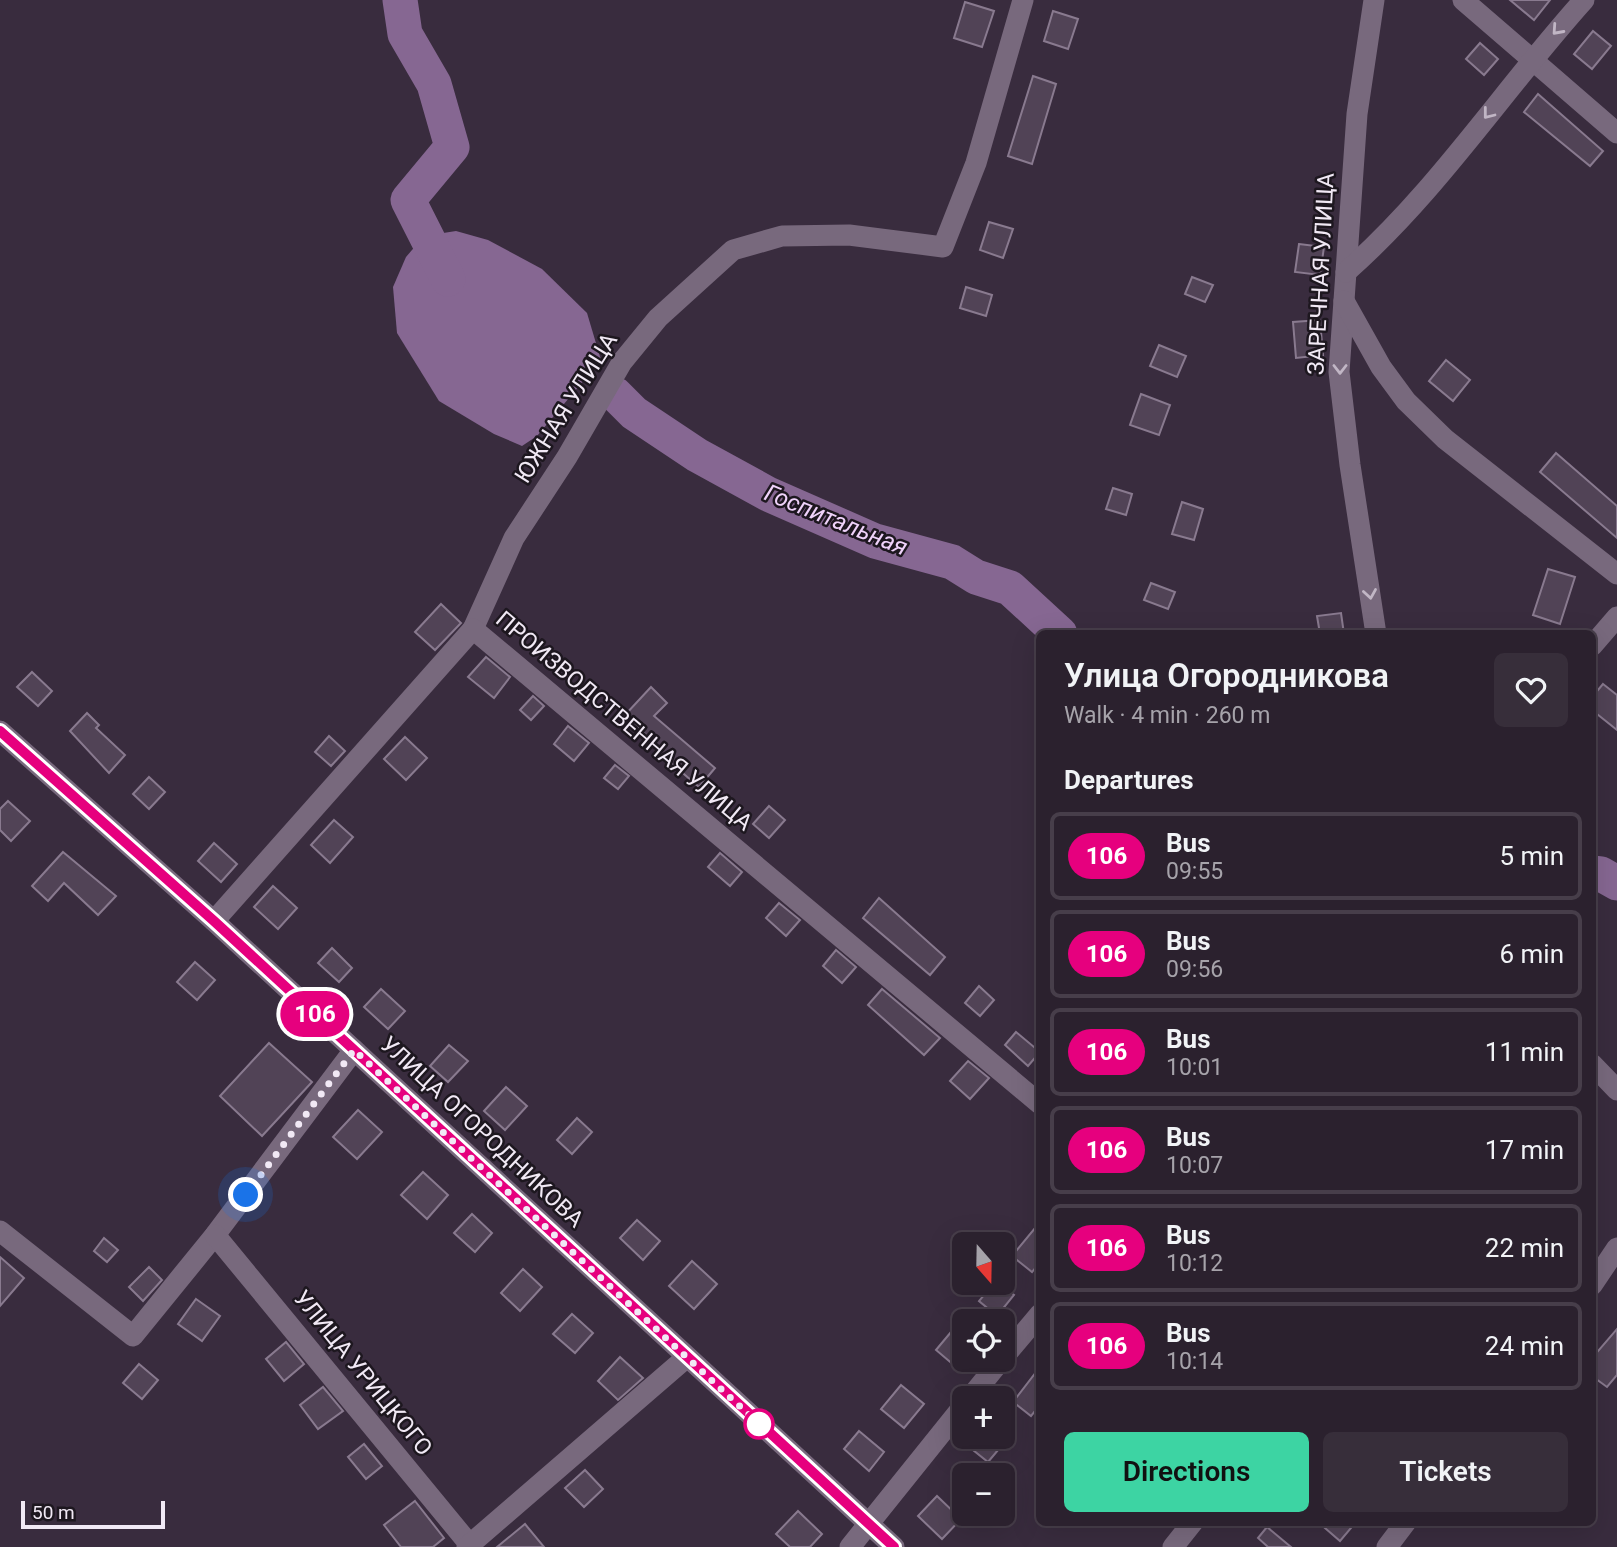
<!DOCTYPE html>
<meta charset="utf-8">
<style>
body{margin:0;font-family:Roboto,sans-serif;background:#372e3a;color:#f1f3f6;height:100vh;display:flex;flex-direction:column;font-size:26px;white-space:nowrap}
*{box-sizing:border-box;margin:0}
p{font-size:23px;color:#a6a3aa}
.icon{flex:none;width:38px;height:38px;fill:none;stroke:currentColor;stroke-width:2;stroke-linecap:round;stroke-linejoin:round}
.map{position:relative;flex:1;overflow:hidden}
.sheet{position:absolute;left:1036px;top:630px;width:560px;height:896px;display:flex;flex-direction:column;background:#2b212e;border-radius:10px;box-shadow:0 7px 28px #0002,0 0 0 2px #473e4a}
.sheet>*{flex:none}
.badge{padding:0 14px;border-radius:23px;font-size:24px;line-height:46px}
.needle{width:46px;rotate:160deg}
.controls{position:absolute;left:952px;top:1232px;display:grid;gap:14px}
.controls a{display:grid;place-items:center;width:63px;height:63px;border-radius:10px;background:#2b212e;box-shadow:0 7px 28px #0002,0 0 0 2px #473e4a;font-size:35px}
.scale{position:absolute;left:21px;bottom:18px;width:144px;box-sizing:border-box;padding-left:7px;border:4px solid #f1e9f5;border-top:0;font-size:19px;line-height:24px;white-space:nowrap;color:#f1e9f5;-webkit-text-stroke:5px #1d171f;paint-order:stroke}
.you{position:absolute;width:35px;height:35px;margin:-18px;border:5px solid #fff;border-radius:50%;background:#1a73e8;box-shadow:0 0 0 10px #1a73e833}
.map>.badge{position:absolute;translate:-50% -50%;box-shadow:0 0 0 4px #fff}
h2{padding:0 28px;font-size:26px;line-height:63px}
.round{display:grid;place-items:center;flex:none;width:74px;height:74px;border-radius:10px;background:#372e3a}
.head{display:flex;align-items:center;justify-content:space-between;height:119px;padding:0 28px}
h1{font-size:33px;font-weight:600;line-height:52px}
.cta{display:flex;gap:14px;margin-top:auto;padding:14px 28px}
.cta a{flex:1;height:80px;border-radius:10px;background:#3dd4a3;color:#111;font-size:28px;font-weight:600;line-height:80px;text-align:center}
.cta a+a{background:#372e3a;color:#f1f3f6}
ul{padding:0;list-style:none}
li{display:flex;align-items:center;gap:21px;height:88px;margin:0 14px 10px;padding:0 14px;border:4px solid #473e4a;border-radius:10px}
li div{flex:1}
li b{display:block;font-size:26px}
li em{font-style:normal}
li .badge{min-width:77px;font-weight:700;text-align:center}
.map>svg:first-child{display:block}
.water{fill:#866792}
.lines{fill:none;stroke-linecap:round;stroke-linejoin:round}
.river{stroke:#866792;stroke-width:35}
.building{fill:#514356;stroke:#897a8f;stroke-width:2}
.minor{stroke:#78697d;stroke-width:21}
.oneway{stroke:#c1b6c5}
.line-casing{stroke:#fff;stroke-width:16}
.line{stroke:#e6007e;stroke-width:10}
.walk{stroke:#f1e9f5;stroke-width:7;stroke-dasharray:0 12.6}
.stop-dot{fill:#fff;stroke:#e6007e;stroke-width:3.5}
.labels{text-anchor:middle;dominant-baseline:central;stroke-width:5;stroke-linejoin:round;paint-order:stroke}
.street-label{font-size:23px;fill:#f1e9f5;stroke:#1d171f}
.water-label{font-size:24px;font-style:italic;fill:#f0d3fb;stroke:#1d171f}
</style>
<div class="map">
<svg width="1617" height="1547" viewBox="0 0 1617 1547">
<rect width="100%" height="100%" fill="#392c3e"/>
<path class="water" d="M456 231 488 240 542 269 587 313 601 360 537 436 522 446 494 434 439 401 397 333 393 287 406 257 424 236Z"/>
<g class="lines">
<g class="river">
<path d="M400 0 405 34 434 84 452 147 408 200 448 279"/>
<path d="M616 395 634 413 697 455 768 494 875 541 952 562 976 577 1010 588 1060 634"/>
<path d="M1592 873 1601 874 1617 883"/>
</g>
</g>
<g class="building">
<path d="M1510 0H1550L1534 20Z"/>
<path d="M965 2 994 11 982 47 954 38Z"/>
<path d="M1053 11 1078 19 1068 49 1044 41Z"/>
<path d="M1593 31 1611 46 1592 69 1574 54Z"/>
<path d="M1480 43 1498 59 1484 75 1466 59Z"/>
<path d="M1033 76 1056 84 1032 164 1008 156Z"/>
<path d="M1538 94 1603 151 1590 166 1524 112Z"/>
<path d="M989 222 1013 229 1003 258 980 250Z"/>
<path d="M1299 244 1324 247 1320 275 1295 272Z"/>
<path d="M1192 277 1213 285 1205 302 1185 294Z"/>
<path d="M966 287 992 295 986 316 960 308Z"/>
<path d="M1320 320 1323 355 1296 358 1293 322Z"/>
<path d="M1159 345 1186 356 1177 377 1150 366Z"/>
<path d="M1446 360 1470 380 1453 401 1429 381Z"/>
<path d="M1141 394 1170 405 1159 435 1130 425Z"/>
<path d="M1556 453 1617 506V538L1540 472Z"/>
<path d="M1113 488 1132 494 1126 515 1106 509Z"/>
<path d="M1182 502 1203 509 1194 540 1172 534Z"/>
<path d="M1548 569 1575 577 1560 624 1533 615Z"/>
<path d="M1151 583 1175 592 1168 609 1144 600Z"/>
<path d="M441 604 461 623 435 650 415 632Z"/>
<path d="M1341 613 1344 634H1320L1317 616Z"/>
<path d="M486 657 510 677 494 698 468 677Z"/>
<path d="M32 672 52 691 38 706 17 687Z"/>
<path d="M1603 684 1617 695V730L1592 710V697Z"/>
<path d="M651 687 667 703 654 716 715 768 699 787 656 750 659 747 625 715Z"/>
<path d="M533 696 544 706 531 720 520 710Z"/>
<path d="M87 713 99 725 96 728 125 755 109 773 70 731Z"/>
<path d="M568 726 589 743 574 761 554 744Z"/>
<path d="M329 736 345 751 331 766 315 752Z"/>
<path d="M405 737 427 758 406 780 384 759Z"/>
<path d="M615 765 629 776 618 789 604 778Z"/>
<path d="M149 777 165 792 149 809 133 794Z"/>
<path d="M8 801 30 821 11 841 0 830V809Z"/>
<path d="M769 806 785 820 769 838 753 824Z"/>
<path d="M334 820 353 837 330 863 311 845Z"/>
<path d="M214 843 237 864 221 882 198 861Z"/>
<path d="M63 852 116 896 98 915 64 883 48 901 32 886Z"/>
<path d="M720 853 742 872 730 886 708 867Z"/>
<path d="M273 886 297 908 278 929 254 907Z"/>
<path d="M879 898 945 957 930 975 863 918Z"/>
<path d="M779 903 800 920 786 936 766 918Z"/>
<path d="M332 948 352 968 339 982 318 963Z"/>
<path d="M836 950 856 967 842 983 823 966Z"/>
<path d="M195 962 215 980 197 1000 177 982Z"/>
<path d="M979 986 994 1000 980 1016 965 1003Z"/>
<path d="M381 989 405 1011 388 1029 364 1007Z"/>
<path d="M882 989 940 1038 924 1055 868 1005Z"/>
<path d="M1016 1032 1040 1052 1028 1066 1005 1045Z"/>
<path d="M269 1043 312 1082 262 1136 220 1096Z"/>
<path d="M449 1045 468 1061 448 1082 430 1066Z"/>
<path d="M968 1061 989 1078 970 1099 950 1081Z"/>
<path d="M506 1087 527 1106 505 1130 484 1111Z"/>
<path d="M358 1110 382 1132 357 1159 333 1137Z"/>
<path d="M577 1118 592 1132 572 1154 557 1140Z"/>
<path d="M423 1172 448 1195 427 1219 401 1195Z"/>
<path d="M472 1214 492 1233 475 1252 454 1233Z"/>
<path d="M637 1220 660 1241 643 1260 620 1238Z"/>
<path d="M1040 1222V1262L1032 1272 1012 1256Z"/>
<path d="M104 1238 118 1250 107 1262 94 1251Z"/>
<path d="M0 1257 24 1278 0 1306Z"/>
<path d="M692 1261 717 1284 694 1309 669 1286Z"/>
<path d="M149 1267 162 1280 143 1301 129 1287Z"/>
<path d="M523 1269 542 1287 520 1311 501 1293Z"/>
<path d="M994 1283H999L1014 1295 997 1316 979 1301Z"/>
<path d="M196 1299 220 1316 202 1341 178 1324Z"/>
<path d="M572 1314 593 1333 575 1353 553 1334Z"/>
<path d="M956 1326 964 1333V1355L955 1366 936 1350Z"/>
<path d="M1617 1329V1375L1607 1387 1592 1376V1358Z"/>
<path d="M286 1342 304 1364 284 1381 266 1359Z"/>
<path d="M620 1357 643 1378 618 1400 598 1381Z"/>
<path d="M139 1364 158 1380 142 1399 123 1383Z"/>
<path d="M1040 1367V1405L1031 1416 1013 1402Z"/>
<path d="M901 1385 924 1404 904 1428 881 1409Z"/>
<path d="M323 1387 343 1411 318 1429 300 1405Z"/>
<path d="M859 1431 884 1452 869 1471 844 1449Z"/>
<path d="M983 1437H1009L988 1462 973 1450Z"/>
<path d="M364 1444 382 1466 366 1479 348 1457Z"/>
<path d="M585 1470 603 1489 584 1507 565 1488Z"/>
<path d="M937 1496 961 1519 942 1539 918 1516Z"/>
<path d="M415 1501 444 1538 433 1547H401L384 1525Z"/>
<path d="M798 1511 822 1534 810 1547H790L776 1534Z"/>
<path d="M1318 1522H1356L1340 1541Z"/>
<path d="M525 1524 544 1547H497Z"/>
<path d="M1267 1527 1291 1547H1268L1258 1538Z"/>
</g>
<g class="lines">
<g class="minor">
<path d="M1374 0 1357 114 1339 372 1350 465 1376 634"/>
<path d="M1463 0 1617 133"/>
<path d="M1346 272C1437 192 1503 90 1584 0"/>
<path d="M1344 301 1381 367 1406 401 1445 439 1617 574"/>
<path d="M473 629 514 538 567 457 622 362 658 318 733 250 782 236 849 235 943 247 976 163 1023 0"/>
<path d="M1592 646 1617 617"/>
<path d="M0 731 214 921 894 1547"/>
<path d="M214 921 473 629 1040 1104"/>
<path d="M1592 1064 1617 1090"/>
<path d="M0 1231 133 1336 215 1235 354 1050"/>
<path d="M215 1235 470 1545"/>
<path d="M1592 1285 1617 1248"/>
<path d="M1003 1358 1040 1314"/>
<path d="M970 1398 1001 1360"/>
<path d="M467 1547 687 1357"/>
<path d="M850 1547 964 1405"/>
<path d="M1173 1547 1193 1522"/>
<path d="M1387 1547 1406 1522"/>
</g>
</g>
<defs><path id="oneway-chevron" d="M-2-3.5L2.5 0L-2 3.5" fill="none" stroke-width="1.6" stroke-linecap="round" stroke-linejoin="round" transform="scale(1.75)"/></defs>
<g class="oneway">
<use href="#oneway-chevron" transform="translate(1557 30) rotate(132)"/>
<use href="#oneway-chevron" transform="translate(1488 114) rotate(128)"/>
<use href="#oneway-chevron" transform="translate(1340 369) rotate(90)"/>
<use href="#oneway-chevron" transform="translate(1370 594) rotate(81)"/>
</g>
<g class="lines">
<defs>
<path id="line" d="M0 731 214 921 894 1547"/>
</defs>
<use href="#line" class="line-casing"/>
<use href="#line" class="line"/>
<path class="walk" d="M246 1195 354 1050 759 1424"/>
</g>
<circle class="stop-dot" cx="759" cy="1424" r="14"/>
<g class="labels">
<g class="street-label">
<text transform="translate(1321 274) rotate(-87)">ЗАРЕЧНАЯ УЛИЦА</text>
<text transform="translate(566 408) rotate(-58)">ЮЖНАЯ УЛИЦА</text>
<text transform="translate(624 721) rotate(40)">ПРОИЗВОДСТВЕННАЯ УЛИЦА</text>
<text transform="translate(482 1132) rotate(43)">УЛИЦА ОГОРОДНИКОВА</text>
<text transform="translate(363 1373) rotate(51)">УЛИЦА УРИЦКОГО</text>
</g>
<g class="water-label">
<text transform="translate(836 520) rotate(22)">Госпитальная</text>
</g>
</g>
</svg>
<div class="controls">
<a><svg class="needle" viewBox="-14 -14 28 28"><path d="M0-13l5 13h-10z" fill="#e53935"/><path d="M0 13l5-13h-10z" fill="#a6a3aa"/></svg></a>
<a><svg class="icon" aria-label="locate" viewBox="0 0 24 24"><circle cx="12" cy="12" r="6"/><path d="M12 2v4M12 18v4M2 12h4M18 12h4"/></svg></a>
<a>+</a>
<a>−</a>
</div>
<div class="scale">50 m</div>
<div class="you" style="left:246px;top:1195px"></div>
<b class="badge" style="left:315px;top:1014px;background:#e6007e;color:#fff">106</b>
<section class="sheet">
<div class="head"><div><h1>Улица Огородникова</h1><p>Walk · 4 min · 260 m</p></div><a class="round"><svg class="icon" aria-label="heart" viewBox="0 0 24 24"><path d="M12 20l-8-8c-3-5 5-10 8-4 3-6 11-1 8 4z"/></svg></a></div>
<h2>Departures</h2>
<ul>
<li><span class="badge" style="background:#e6007e;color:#fff">106</span><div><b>Bus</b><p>09:55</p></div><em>5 min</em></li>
<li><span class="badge" style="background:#e6007e;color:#fff">106</span><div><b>Bus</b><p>09:56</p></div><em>6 min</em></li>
<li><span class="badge" style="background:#e6007e;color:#fff">106</span><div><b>Bus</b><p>10:01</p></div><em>11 min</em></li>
<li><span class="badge" style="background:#e6007e;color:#fff">106</span><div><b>Bus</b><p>10:07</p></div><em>17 min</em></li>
<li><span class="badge" style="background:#e6007e;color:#fff">106</span><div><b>Bus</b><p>10:12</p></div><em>22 min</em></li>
<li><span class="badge" style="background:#e6007e;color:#fff">106</span><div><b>Bus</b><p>10:14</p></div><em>24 min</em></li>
</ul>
<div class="cta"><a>Directions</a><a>Tickets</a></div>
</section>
</div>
